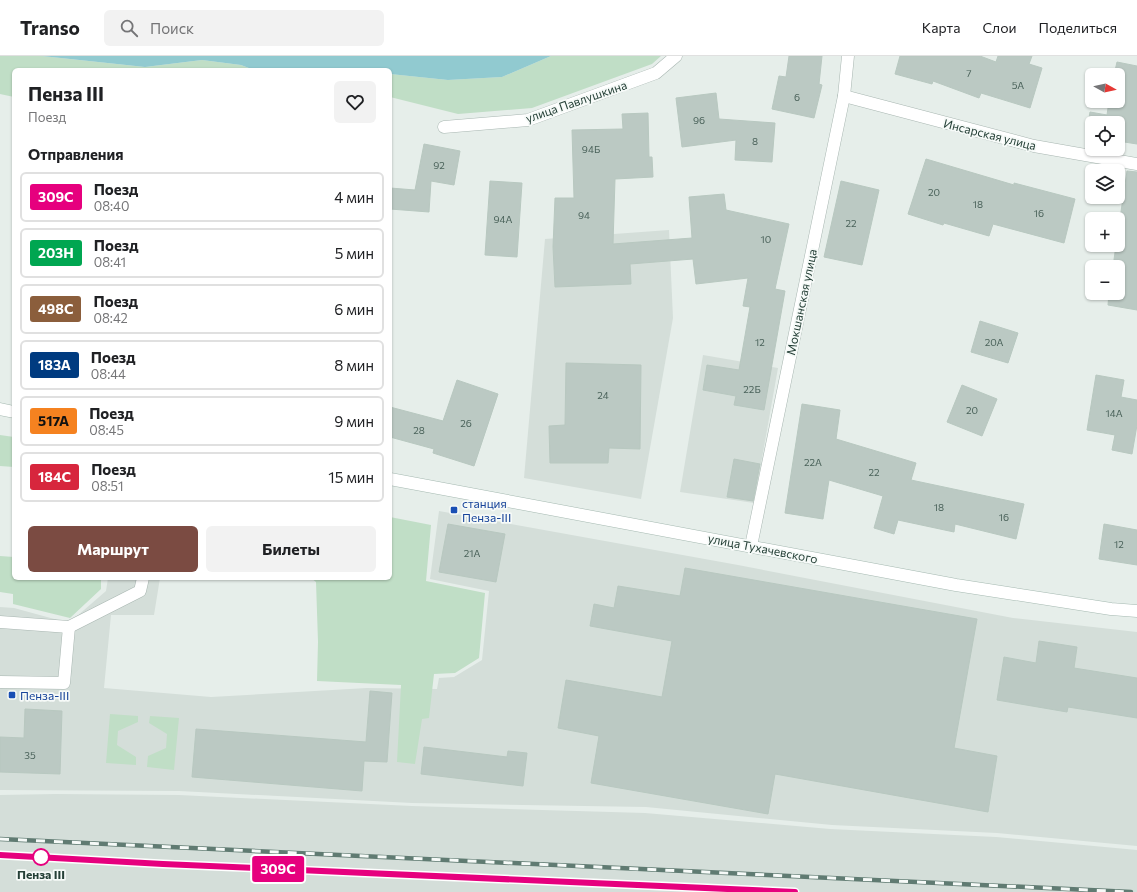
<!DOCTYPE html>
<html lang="ru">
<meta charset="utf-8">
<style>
body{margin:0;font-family:Commissioner,sans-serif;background:#f2f2f2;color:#202124;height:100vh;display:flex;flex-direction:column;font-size:15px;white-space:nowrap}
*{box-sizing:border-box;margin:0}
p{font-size:13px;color:#757577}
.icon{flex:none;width:22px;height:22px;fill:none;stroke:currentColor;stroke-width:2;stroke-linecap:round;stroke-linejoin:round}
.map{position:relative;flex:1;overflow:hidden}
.details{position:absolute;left:12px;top:12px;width:380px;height:512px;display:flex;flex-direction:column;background:#fff;border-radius:6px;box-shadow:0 1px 3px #0004}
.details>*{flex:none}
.badge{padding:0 8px;border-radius:3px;font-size:14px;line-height:26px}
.needle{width:26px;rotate:98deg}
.controls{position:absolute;left:1085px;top:12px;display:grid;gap:8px}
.controls a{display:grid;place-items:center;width:40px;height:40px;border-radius:6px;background:#fff;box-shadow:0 1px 3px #0004;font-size:20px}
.map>.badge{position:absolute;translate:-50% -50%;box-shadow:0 0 0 2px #fff}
h2{padding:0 16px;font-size:15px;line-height:36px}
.round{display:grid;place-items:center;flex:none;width:42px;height:42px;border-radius:6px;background:#f2f2f2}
.summary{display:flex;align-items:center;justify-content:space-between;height:68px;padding:0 16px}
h1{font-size:19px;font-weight:700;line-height:30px}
.primary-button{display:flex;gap:8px;margin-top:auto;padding:8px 16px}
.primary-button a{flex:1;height:46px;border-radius:6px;background:#7b4b42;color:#fff;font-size:16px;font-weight:700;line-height:46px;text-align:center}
.primary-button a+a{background:#f2f2f2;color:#202124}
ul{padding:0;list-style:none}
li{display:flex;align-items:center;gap:12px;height:50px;margin:0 8px 6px;padding:0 8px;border:2px solid #e0e0e0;border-radius:6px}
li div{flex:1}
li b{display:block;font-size:15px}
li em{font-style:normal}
li .badge{min-width:44px;font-weight:700;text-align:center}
header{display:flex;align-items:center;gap:24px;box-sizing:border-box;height:56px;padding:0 20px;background:#fff;border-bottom:1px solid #e0e0e0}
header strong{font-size:19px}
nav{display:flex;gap:22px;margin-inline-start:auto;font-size:14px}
.search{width:280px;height:36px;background:#f2f2f2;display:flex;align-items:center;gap:10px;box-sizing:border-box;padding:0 14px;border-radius:6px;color:#757577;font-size:15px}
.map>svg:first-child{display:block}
.built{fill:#d4ded9}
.green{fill:#c0dec6}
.water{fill:#91cad0}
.building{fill:#bbc9c3;stroke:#b8c8c0}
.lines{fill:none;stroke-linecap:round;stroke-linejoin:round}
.minor-casing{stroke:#a8b6b1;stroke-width:13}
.secondary-casing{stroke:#a5b9b1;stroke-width:13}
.minor{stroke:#fff;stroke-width:12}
.secondary{stroke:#fff;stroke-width:12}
.rail-casing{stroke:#607b72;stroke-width:4.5}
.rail{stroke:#f6faf8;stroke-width:3;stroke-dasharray:9;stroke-linecap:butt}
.line-casing{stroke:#fff;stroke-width:9}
.line{stroke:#e6007e;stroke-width:6}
.transit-dot{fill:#1a4fb4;stroke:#f6faf8;stroke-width:1.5}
.stop-dot{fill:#fff;stroke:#e6007e;stroke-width:2}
.labels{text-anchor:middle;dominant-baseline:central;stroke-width:3.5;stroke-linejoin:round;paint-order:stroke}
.number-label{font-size:10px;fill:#4a625a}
.street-label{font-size:12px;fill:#254037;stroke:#f6faf8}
.transit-label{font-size:12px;fill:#164399;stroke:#f6faf8;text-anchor:start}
.stop-label{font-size:12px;font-weight:bold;fill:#254037;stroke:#f6faf8}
</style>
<header>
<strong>Transo</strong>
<div class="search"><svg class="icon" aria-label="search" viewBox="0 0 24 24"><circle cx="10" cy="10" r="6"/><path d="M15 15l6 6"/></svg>Поиск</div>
<nav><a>Карта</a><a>Слои</a><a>Поделиться</a></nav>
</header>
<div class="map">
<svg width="1137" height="836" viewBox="0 0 1137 836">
<rect width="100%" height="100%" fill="#e6eeea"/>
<g class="built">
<path d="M669 174 673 262 641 443 524 422 545 183Z"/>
<path d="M703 299 778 312 754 447 680 436Z"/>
<path d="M439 455 738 509 1013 562 1137 576V790L997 777 832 769 646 751 412 747 179 735 0 734V551L14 552 69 567 106 535 108 522H160L154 559H111L104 632 211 641 367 632 437 633 439 622 454 621 482 604 489 535 430 523Z"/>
<path d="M56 738 179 739 412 750 645 757 830 773 996 781 1137 794V836H0V739Z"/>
</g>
<g class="green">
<path d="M0 0H42L145 11 202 4 241 9 254 14H14V41L0 38Z"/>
<path d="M551 0H661L652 8 532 52 458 58 390 41V18L448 24 502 21Z"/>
<path d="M0 379 14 381V411L0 410Z"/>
<path d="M390 461 431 469 426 525 485 537 479 602 455 617 434 618 429 662 422 663 415 708 397 706 401 629 317 625 318 586 316 526 311 522H390Z"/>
<path d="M0 500 14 501V522H101V533L70 562 13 548V538L0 536Z"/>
<path d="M110 658 138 660V666L118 675 117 689 136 701V709L106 707Z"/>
<path d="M150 660 179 662 174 714 147 711 148 700 166 692 167 678 149 667Z"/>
</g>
<path class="water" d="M42 0H551L502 21 448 24 390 18V14H254L241 9 202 4 145 11Z"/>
<g class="building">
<path d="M789 0H822L819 28 822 29 814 62 772 53 779 20 786 21Z"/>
<path d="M900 0H980L996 6 998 0H1032L1029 8 1042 12 1030 52 981 37 979 42 933 25 932 28 895 18Z"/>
<path d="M1117 6 1137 10V88L1118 85V67H1092V80L1086 79 1090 56 1107 59 1109 45H1118V19H1114Z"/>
<path d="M716 37 719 63 775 67 772 106 735 104 736 84 682 91 676 42Z"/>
<path d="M648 57 649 101H652L653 121 615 123 613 188 692 182 689 141 724 138 726 154 789 168 775 233 785 235 764 354 734 349 736 340 703 334 707 309 739 314 750 251 743 250 748 222 696 228 693 203 630 208 631 228 555 231 553 191 555 142H574L572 74 623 73 622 58Z"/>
<path d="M424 88 460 95 454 129 431 125 429 156 390 153V132L415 134Z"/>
<path d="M926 103 1014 129V127L1075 143 1064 187 993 168 989 180 944 167 943 169 908 158Z"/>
<path d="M1127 115 1137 116V254L1108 249 1109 237H1118V211H1113L1116 189H1118V176Z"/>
<path d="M490 125 522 127 517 201 485 199Z"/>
<path d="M841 125 879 134 862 209 824 201Z"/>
<path d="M980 265 1018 277 1008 307 971 296Z"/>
<path d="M566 307 641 309 640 393 609 392 608 407H550L549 370 565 369Z"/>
<path d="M1096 319 1124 324 1121 341 1137 344V369L1132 398 1112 394 1115 379 1087 374Z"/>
<path d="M457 324 498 338 474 410 433 397 434 393 390 381V351L443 365Z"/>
<path d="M962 329 997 343 982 380 947 366Z"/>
<path d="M802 348 840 354 836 383 916 407 911 424 1024 448 1016 483 955 468 954 476 898 464 894 478 874 472 883 440 829 424 823 463 785 457Z"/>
<path d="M734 403 760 408 753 445 727 441Z"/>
<path d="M448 468 505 478 496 526 439 516Z"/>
<path d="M1104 468 1137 474V509L1099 503Z"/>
<path d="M685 512 977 563 954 692 997 700 988 756 775 718 768 758 591 727 599 680 558 672 566 624 662 641 672 585 590 570 594 548 614 552 618 530 680 540Z"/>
<path d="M1039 585 1077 591 1074 612 1137 622V662L1068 651 1067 656 997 644 1004 601 1036 607Z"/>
<path d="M370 635 392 637 387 706 364 705 362 735 192 721 196 673 366 686Z"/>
<path d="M25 653 62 655 60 718 0 716V681L24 682Z"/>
<path d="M424 691 507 701 508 695 527 697 523 730 421 718Z"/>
</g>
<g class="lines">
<defs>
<g id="minor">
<path d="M844 40 1034 90 1137 108"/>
<path d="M444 71 528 64 656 17 676 0"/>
<path d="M751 490 844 40 848 0"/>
<path d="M0 566 69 571 140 535 143 522"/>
<path d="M0 626 64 627 69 571"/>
</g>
<g id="secondary">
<path d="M0 353 14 356"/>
<path d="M390 423 956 529 1111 553 1137 555"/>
</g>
</defs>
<use href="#minor" class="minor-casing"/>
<use href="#secondary" class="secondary-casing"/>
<use href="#minor" class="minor"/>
<use href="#secondary" class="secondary"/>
<defs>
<g id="rail">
<path d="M0 783 1131 836"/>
<path d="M0 799 163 808 795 836"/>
</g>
</defs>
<use href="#rail" class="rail-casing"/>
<use href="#rail" class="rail"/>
</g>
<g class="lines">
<defs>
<path id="line" d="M0 799 163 808 795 836"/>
</defs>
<use href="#line" class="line-casing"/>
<use href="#line" class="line"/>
</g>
<g class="transit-dot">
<rect x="450" y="450" width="8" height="8" rx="2"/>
<rect x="8" y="635" width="8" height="8" rx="2"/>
</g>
<circle class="stop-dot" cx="41" cy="801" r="8"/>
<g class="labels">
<g class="number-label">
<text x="969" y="17">7</text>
<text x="1018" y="29">5А</text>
<text x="797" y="41">6</text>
<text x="699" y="64">96</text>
<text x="755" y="85">8</text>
<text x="591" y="93">94Б</text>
<text x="439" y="109">92</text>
<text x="934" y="136">20</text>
<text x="978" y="148">18</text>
<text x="1039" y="157">16</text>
<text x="584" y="159">94</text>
<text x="503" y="163">94А</text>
<text x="851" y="167">22</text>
<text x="766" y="183">10</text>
<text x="760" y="286">12</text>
<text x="994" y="286">20А</text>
<text x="752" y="333">22Б</text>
<text x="603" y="339">24</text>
<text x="972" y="354">20</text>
<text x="1114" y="357">14А</text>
<text x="466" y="367">26</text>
<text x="419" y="374">28</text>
<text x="813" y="406">22А</text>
<text x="874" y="416">22</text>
<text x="939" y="451">18</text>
<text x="1004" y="461">16</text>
<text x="1119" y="488">12</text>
<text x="472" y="497">21А</text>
<text x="30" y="699">35</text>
</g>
<g class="street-label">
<text transform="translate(576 45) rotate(-19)">улица Павлушкина</text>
<text transform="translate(990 78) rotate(14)">Инсарская улица</text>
<text transform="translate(801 246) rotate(-78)">Мокшанская улица</text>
<text transform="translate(763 492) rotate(11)">улица Тухачевского</text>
</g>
<g class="transit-label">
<text x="462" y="447">станция<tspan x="462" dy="14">Пенза-III</tspan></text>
<text x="20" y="639">Пенза-III</text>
</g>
<g class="stop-label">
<text x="41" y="818">Пенза III</text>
</g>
</g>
</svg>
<div class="controls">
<a><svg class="needle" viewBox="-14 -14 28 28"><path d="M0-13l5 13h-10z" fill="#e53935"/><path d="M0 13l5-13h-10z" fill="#757577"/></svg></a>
<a><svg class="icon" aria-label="locate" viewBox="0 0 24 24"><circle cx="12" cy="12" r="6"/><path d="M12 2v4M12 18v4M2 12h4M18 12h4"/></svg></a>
<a><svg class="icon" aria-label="layers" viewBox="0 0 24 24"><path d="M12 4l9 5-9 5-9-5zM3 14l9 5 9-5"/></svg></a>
<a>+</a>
<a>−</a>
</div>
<b class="badge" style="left:278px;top:813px;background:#e6007e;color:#fff">309С</b>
<section class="details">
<div class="summary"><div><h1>Пенза III</h1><p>Поезд</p></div><a class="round"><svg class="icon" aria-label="heart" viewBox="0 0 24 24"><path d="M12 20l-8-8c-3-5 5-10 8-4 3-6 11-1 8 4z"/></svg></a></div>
<h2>Отправления</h2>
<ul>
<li><span class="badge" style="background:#e6007e;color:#fff">309С</span><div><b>Поезд</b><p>08:40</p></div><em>4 мин</em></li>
<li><span class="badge" style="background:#00a651;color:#fff">203Н</span><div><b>Поезд</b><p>08:41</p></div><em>5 мин</em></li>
<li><span class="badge" style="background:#8b5e3c;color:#fff">498С</span><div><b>Поезд</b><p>08:42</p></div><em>6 мин</em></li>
<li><span class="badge" style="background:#003b80;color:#fff">183А</span><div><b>Поезд</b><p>08:44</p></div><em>8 мин</em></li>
<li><span class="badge" style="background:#f58220;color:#111">517А</span><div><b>Поезд</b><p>08:45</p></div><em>9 мин</em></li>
<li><span class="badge" style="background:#d7263d;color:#fff">184С</span><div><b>Поезд</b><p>08:51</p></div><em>15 мин</em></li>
</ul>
<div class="primary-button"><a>Маршрут</a><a>Билеты</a></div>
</section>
</div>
